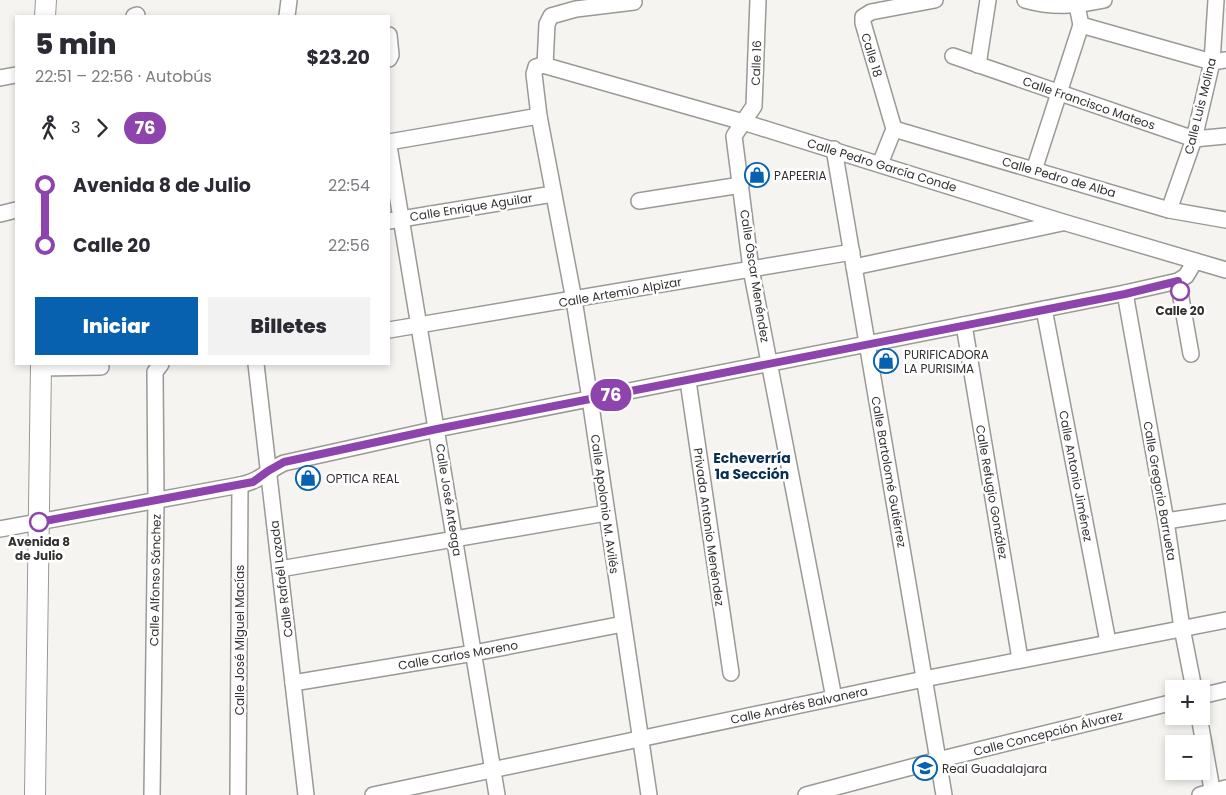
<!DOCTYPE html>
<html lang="es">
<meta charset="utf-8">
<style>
body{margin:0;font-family:Poppins,sans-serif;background:#f2f2f3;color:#2b2b33;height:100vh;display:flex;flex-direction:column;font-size:19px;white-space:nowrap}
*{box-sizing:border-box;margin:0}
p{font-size:16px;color:#7c7c81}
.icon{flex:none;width:28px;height:28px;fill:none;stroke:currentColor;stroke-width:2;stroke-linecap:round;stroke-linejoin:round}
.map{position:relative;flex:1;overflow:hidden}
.details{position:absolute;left:15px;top:15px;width:375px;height:350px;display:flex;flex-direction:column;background:#fff;border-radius:0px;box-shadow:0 2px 8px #0003}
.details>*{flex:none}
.badge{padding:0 10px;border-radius:16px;font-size:18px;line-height:32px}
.controls{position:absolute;left:1165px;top:680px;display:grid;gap:10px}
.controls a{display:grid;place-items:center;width:45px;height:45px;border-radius:0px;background:#fff;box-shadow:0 2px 8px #0003;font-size:25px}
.map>.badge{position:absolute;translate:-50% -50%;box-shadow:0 0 0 2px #fff}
.legs{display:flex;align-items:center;gap:8px;height:55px;padding:0 20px;font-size:16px}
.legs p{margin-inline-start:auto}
.overview{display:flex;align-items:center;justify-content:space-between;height:85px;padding:0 20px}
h1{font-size:28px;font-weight:800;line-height:38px}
.action{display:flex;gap:10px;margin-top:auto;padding:10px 20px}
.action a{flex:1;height:58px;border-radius:0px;background:#0761af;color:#fff;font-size:20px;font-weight:800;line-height:58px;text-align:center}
.action a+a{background:#f2f2f3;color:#2b2b33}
ul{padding:0 20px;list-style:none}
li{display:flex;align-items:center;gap:18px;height:60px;font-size:19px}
li i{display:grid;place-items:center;width:8px;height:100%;margin:0 6px;background:currentColor}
li i::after{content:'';width:12px;height:12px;margin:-6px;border:4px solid;border-radius:50%;background:#fff}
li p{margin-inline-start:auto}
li:first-child i{background:linear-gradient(#0000 50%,currentColor 0)}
li:last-child i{background:linear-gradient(currentColor 50%,#0000 0)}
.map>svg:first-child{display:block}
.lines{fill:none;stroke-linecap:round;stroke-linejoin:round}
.minor-casing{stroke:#9b9996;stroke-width:18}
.major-casing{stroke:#9b9996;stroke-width:22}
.minor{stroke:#fff;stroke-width:15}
.major{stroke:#fff;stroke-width:20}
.line-1-casing{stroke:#fff;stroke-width:11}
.line-1{stroke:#8e44ad;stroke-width:8}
.stop-1-dot{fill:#fff;stroke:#8e44ad;stroke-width:2.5}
.labels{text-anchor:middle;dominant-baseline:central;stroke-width:5;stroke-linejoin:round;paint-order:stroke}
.street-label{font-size:12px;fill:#333231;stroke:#fff}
.poi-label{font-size:12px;fill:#333231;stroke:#fff;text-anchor:start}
.stop-label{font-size:12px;font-weight:bold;fill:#333231;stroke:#fff}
.neighbourhood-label{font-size:14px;font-weight:bold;fill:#082f54;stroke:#fff}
</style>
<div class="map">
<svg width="1226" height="795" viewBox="0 0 1226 795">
<rect width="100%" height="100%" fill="#f6f4f1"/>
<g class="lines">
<defs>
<g id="minor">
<path d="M758 0 754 106 734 136 751 269 834 698"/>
<path d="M1025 0C1053 8 1075 6 1104 0"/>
<path d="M1077 6 1081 25 1212 62 1226 60"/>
<path d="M134 16 137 15"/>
<path d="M287 16 289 0"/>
<path d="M389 35 391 55 389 59"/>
<path d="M953 56 1194 139 1226 136"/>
<path d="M545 65 547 24 551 16 576 9 634 2"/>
<path d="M978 65 988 0"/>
<path d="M0 78 16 75"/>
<path d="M894 129 1169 210 1226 220"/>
<path d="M389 142 539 116"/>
<path d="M389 146 497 795"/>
<path d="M834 149 944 795"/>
<path d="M880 164 894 129 863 23V17L871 12 935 0"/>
<path d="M1034 170 1081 25"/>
<path d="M639 201 741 185"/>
<path d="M1169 210 1194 139 1212 62 1216 0"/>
<path d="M0 214 16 210"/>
<path d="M389 221 553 194"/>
<path d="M854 267 1062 223"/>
<path d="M1178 281 1191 354"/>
<path d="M1125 293 1166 521 1182 628 1194 689"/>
<path d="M1044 309 1108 642"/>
<path d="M964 325 1020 659"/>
<path d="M389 330 852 252"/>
<path d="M256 364 306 795"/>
<path d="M41 368 101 367"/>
<path d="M688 381 731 673"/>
<path d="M1166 521 1226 512"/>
<path d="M0 529 240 485C260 481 267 471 284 463L437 429 1125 293 1178 281 1186 276 1195 261"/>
<path d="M280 569 606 513"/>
<path d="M293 683 474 653 623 624"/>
<path d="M1201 696 1226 690"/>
<path d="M1199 716 1213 795"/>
<path d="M152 795 156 501 155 372 161 364"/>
<path d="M238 795 240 485"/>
<path d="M373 795 924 679 1226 620"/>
<path d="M649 795 590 399 574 300 539 116 534 74 536 67 543 65 743 122 1063 222 1226 270"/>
<path d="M806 795 938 760 1174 702"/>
<path d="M1200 795 1226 788"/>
</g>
<g id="major">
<path d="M45 16 46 0"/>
<path d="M35 795 41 364"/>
</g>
</defs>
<use href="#minor" class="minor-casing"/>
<use href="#major" class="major-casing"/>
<use href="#minor" class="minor"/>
<use href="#major" class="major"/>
</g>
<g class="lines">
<defs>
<path id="line-1" d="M39 522 253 482 268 471 284 462 437 429 1125 294 1178 281 1180 291"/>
</defs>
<use href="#line-1" class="line-1-casing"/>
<use href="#line-1" class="line-1"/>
</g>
<defs>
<symbol id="shop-ring" viewBox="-11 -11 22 22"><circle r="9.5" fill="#fff" stroke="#0761af" stroke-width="1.5"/><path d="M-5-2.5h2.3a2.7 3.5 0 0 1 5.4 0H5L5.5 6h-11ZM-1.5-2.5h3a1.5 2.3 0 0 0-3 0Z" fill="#0761af"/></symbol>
<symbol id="school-ring" viewBox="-11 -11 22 22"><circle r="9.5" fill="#fff" stroke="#0761af" stroke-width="1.5"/><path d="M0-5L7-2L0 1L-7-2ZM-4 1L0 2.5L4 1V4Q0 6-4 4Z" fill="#0761af"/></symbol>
</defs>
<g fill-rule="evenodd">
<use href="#shop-ring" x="743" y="161" width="28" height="28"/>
<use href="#shop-ring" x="872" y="347" width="28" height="28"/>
<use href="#shop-ring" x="294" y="464" width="28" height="28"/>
<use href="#school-ring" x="911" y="754" width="28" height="28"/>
</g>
<g class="stop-1-dot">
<circle cx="1180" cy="291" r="9"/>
<circle cx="39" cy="522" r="9"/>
</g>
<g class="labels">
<g class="street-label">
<text transform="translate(872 55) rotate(73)">Calle 18</text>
<text transform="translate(756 63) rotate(-88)">Calle 16</text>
<text transform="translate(1089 103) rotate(19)">Calle Francisco Mateos</text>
<text transform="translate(1200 106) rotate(-76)">Calle Luis Molina</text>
<text transform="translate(882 165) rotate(17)">Calle Pedro García Conde</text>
<text transform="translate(1059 177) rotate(16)">Calle Pedro de Alba</text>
<text transform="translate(471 207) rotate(-9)">Calle Enrique Aguilar</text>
<text transform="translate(755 276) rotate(81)">Calle Óscar Menéndez</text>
<text transform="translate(620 292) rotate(-10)">Calle Artemio Alpizar</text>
<text transform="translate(889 472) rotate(80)">Calle Bartolomé Gutiérrez</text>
<text transform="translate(1076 476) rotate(79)">Calle Antonio Jiménez</text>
<text transform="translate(1160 491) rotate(80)">Calle Gregorio Barrueta</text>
<text transform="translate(992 492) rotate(80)">Calle Refugio González</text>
<text transform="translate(449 500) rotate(81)">Calle José Arteaga</text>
<text transform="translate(605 504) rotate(82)">Calle Apolonio M. Avilés</text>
<text transform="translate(709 527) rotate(82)">Privada Antonio Menéndez</text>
<text transform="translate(281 579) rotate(-97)">Calle Rafaél Lozada</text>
<text transform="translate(155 580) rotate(-89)">Calle Alfonso Sánchez</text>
<text transform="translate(239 640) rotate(-90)">Calle José Miguel Macías</text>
<text transform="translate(458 655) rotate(-10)">Calle Carlos Moreno</text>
<text transform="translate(799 705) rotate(-12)">Calle Andrés Balvanera</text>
<text transform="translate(1048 733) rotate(-14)">Calle Concepción Álvarez</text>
</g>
<g class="poi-label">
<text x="774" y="175">PAPEERIA</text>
<text x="904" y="354">PURIFICADORA<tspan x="904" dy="14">LA PURISIMA</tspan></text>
<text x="326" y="478">OPTICA REAL</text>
<text x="942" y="768">Real Guadalajara</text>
</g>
<g class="stop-label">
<text x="1180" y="310">Calle 20</text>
<text x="39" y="541">Avenida 8<tspan x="39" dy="14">de Julio</tspan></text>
</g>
<g class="neighbourhood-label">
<text x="752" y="458">Echeverría<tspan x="752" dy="16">1a Sección</tspan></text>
</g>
</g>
</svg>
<div class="controls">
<a>+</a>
<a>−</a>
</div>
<b class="badge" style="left:611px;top:395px;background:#8e44ad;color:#fff">76</b>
<section class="details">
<div class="overview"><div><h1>5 min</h1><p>22:51 – 22:56 · Autobús</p></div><b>$23.20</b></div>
<div class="legs"><svg class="icon" aria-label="walk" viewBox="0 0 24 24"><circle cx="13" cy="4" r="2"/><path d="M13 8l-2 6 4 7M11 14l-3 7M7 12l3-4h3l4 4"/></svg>3<svg class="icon" aria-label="forward" viewBox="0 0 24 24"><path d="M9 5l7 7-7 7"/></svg><b class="badge" style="background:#8e44ad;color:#fff">76</b></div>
<ul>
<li><i style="color:#8e44ad"></i><b>Avenida 8 de Julio</b><p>22:54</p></li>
<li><i style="color:#8e44ad"></i><b>Calle 20</b><p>22:56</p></li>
</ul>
<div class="action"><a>Iniciar</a><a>Billetes</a></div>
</section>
</div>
